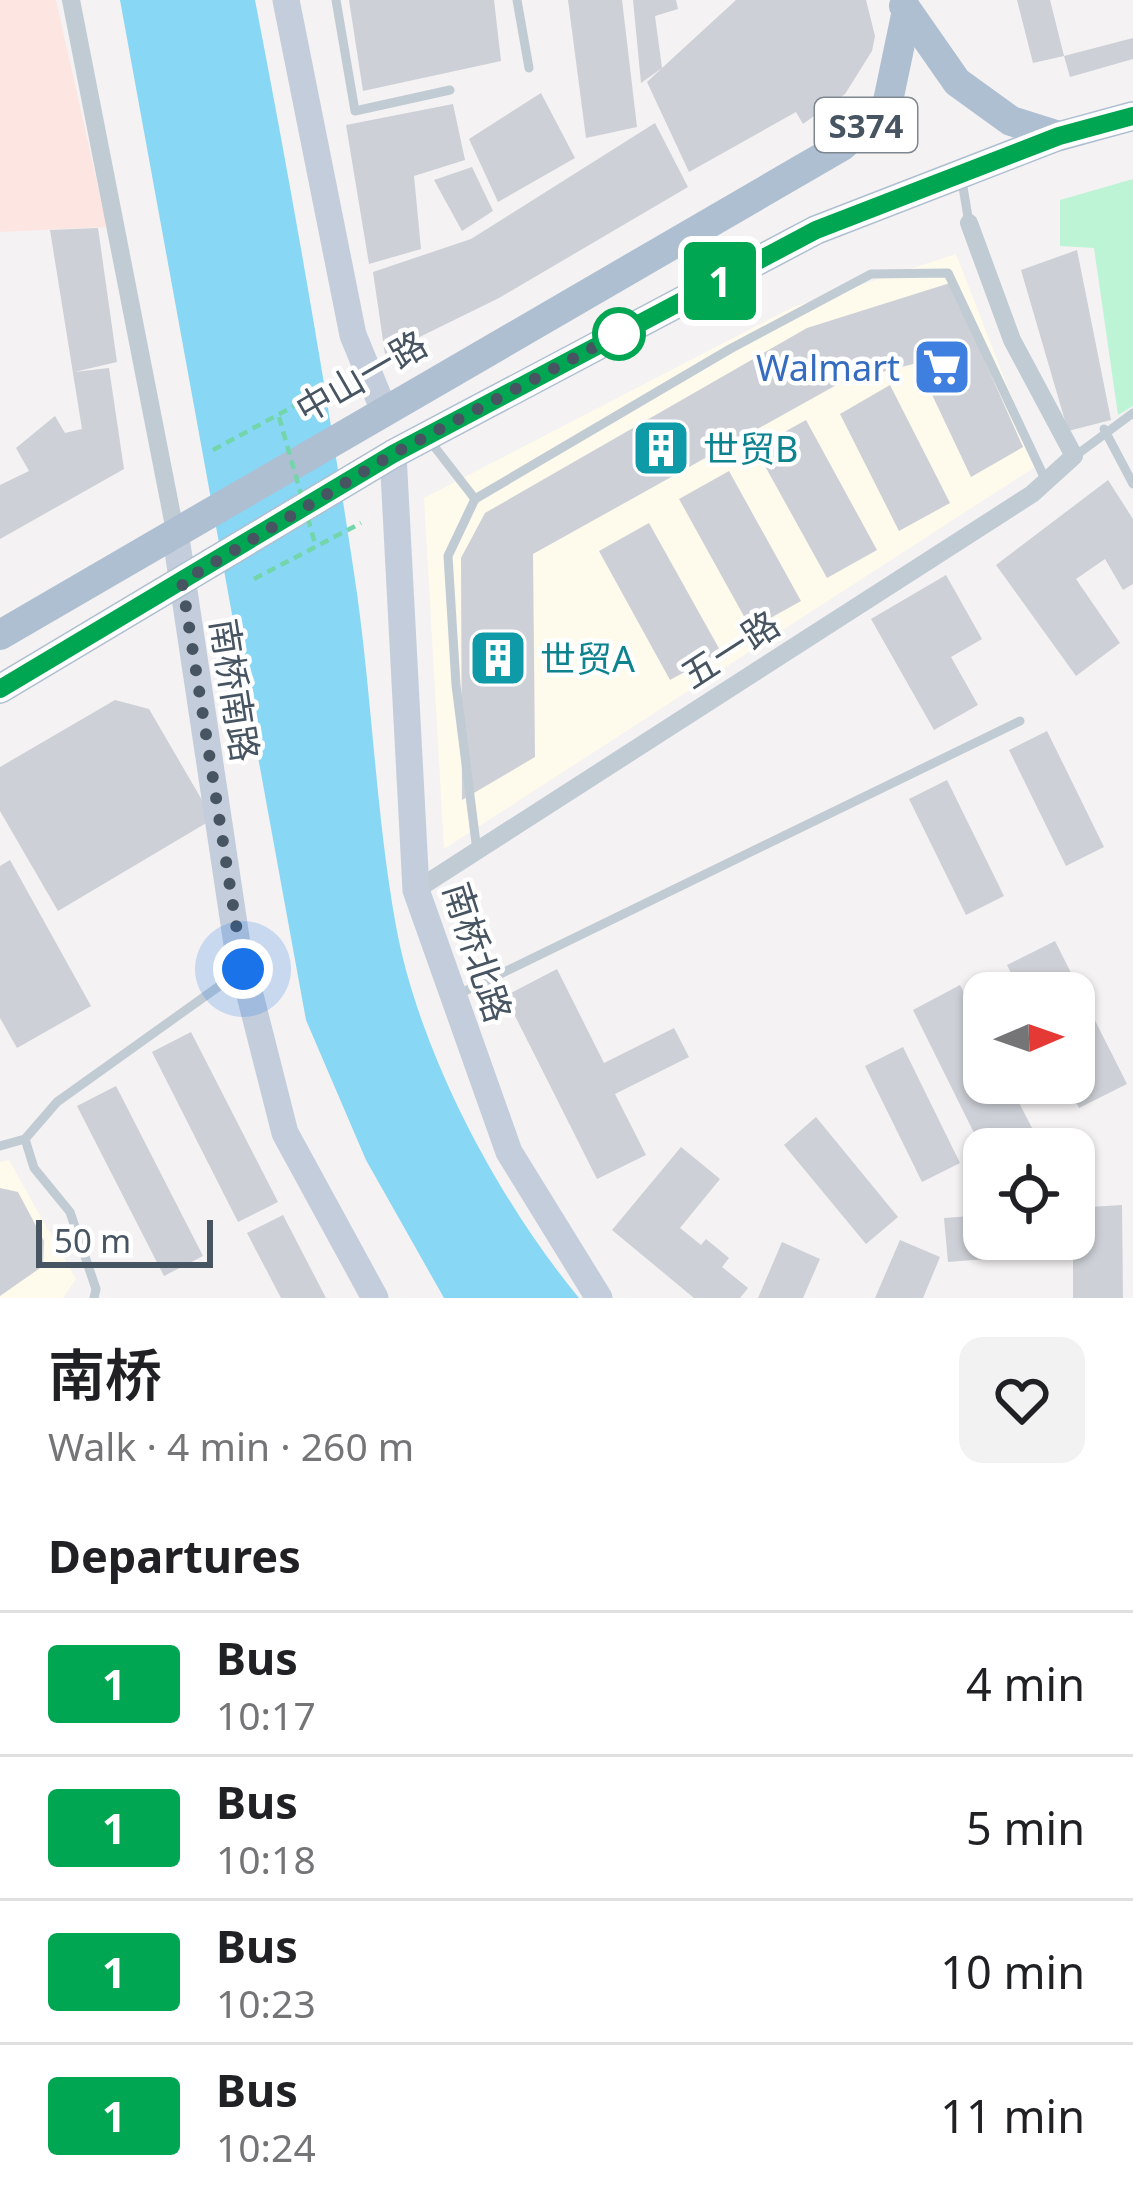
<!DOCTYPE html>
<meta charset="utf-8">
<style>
body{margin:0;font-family:"Noto Sans","Noto Sans SC",sans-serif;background:#f2f2f2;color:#202124;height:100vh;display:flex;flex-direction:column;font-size:45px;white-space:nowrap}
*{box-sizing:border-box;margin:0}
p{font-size:39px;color:#757577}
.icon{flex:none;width:66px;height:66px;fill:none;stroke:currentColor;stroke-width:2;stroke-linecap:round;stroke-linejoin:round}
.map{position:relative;height:1298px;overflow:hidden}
.side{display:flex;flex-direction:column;background:#fff;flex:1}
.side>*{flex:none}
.badge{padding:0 24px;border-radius:9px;font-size:42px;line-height:78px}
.needle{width:78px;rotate:88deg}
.buttons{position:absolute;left:963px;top:972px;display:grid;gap:24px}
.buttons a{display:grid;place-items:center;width:132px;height:132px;border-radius:24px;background:#fff;box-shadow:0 3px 9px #0004;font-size:60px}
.scale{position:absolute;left:36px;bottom:30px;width:177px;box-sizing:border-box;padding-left:12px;border:6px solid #475461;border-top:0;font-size:33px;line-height:42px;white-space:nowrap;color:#475461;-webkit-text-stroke:9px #fff;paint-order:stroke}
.you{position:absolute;width:60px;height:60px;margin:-30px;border:9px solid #fff;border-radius:50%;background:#1a73e8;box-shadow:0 0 0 18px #1a73e833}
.map>.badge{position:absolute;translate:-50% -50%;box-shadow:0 0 0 6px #fff}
h2{padding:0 48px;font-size:45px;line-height:108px}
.round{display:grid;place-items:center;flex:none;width:126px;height:126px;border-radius:24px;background:#f2f2f2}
.summary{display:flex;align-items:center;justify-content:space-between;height:204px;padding:0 48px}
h1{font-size:57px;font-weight:600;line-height:90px}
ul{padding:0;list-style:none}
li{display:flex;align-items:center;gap:36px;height:144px;padding:0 48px;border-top:3px solid #e0e0e0}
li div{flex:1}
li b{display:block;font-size:45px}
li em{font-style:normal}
li .badge{min-width:132px;font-weight:700;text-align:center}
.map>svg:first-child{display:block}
.commercial{fill:#fefaec}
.medical{fill:#fde6e2}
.green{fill:#bef4d6}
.water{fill:#87d7f5}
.building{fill:#cdd0d6}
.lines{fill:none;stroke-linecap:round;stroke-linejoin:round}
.path{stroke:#72d6aa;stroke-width:4.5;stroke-dasharray:9 6;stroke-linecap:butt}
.lane{stroke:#c1cbd4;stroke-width:9}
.street{stroke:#c1cbd4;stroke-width:18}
.secondary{stroke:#c3cddc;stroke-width:27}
.primary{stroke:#afbfd2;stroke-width:30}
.path-bridge{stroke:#72d6aa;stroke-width:4.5;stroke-dasharray:9 6;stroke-linecap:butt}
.line-casing{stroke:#fff;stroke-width:27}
.line{stroke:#00a651;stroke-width:18}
.walk{stroke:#475461;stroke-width:12;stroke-dasharray:0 21.6}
.stop-dot{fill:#fff;stroke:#00a651;stroke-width:6}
.labels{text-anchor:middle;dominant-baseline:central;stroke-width:9;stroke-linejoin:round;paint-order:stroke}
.shield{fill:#fff;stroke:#7e8790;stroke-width:3}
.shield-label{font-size:33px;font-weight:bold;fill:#475461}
.shop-label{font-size:36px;fill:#366cbe;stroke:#fff;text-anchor:end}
.street-label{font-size:36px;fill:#475461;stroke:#fff}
.culture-label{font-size:36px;fill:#0d838f;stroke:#fff;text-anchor:start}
</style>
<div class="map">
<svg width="1133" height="1298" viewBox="0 0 1133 1298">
<rect width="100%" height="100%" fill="#f4f2f2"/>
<g class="commercial">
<path d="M956 254 1038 465 444 849 424 498 793 307Z"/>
<path d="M9 1160 76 1279 63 1298H0V1162Z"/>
</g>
<path class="medical" d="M0 0H56L107 227 0 232Z"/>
<path class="green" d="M1133 179V406L1118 415 1094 248 1060 246V200Z"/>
<path class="water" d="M120 0H255C292 191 325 381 354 573 372 690 375 810 396 926 419 1052 498 1200 579 1298H444L366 1160 306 1020Z"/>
<g class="building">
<path d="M349 0H494L501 61 363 91Z"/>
<path d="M568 0H622L637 127 586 138Z"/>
<path d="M633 0H676L678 9 655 16 662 68 736 0H866L875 36 872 51 845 94 803 124 796 112 689 172 647 82 662 68 641 83Z"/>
<path d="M1017 0H1050L1064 56 1033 63Z"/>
<path d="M1133 38V59L1070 77 1064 56Z"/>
<path d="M541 93 575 158 498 202 469 139Z"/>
<path d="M453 104 465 160 414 176 421 249 369 264 346 125Z"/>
<path d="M655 123 688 187 499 298 385 354 373 272 471 239Z"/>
<path d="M472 167 493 211 462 231 434 180Z"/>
<path d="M98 228 117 362 74 372 109 368 124 469 0 539V485L29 471 16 448 55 416 65 433 82 429 50 230Z"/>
<path d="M1077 250 1111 420 1068 431 1021 270Z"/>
<path d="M950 283 1023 447 971 477 917 363 840 383 533 554 535 757 462 800 461 558 485 513 807 328Z"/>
<path d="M890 385 950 503 899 531 840 414Z"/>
<path d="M806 420 877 550 827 578 755 448Z"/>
<path d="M729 471 801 601 751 629 679 499Z"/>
<path d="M1108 480 1133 519V584L1123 590 1105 559 1076 579 1120 643 1076 676 996 565Z"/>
<path d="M649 523 721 652 670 680 599 551Z"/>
<path d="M946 575 982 639 951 657 978 705 934 730 871 619Z"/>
<path d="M115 700 149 709 213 819 58 911 0 811V767Z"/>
<path d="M1047 731 1104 847 1066 866 1009 750Z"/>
<path d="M947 780 1004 896 966 915 909 799Z"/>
<path d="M10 860 91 1006 17 1048 0 1018V866Z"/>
<path d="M1055 941 1127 1084 1079 1108 1066 1083H1074V993H1021L1007 965Z"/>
<path d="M557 969 604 1063 674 1028 689 1057 615 1094 646 1155 597 1179 505 996Z"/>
<path d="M960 985 984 1032V1083H1009L1032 1128 991 1149H982L913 1010Z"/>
<path d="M191 1032 278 1202 238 1222 152 1052Z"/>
<path d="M903 1047 960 1163 922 1182 865 1066Z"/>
<path d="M116 1086 203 1256 164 1276 77 1106Z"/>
<path d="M816 1117 898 1217 866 1244 784 1145Z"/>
<path d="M681 1147 720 1179 680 1228 701 1245 706 1239 729 1258 722 1267 748 1288 740 1298H694L612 1230Z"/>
<path d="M0 1188 18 1192 44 1241 43 1266 0 1296Z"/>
<path d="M1122 1205 1123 1298H1073V1252L948 1262 944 1218 984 1215V1239H1074V1208Z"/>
<path d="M283 1215 326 1298H281L247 1233Z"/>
<path d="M900 1240 940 1257 923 1298H875Z"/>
<path d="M782 1242 820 1259 803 1298H758Z"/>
</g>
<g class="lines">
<g class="path">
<path d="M213 450 331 386"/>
<path d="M254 579 361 523"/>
</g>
<g class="lane">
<path d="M336 0 355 111 450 90"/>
<path d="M517 0 529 68"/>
<path d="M962 181 969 223"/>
<path d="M1104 429 1133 484"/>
<path d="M430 441 475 499 730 349 871 274 948 273 1046 481"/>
<path d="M1075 456 1133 413"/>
<path d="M475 499 448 556 456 685 477 851"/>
<path d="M459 994 1020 721"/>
<path d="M0 1146 25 1139"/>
<path d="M94 1298 96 1289 70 1212 34 1168 25 1139 57 1102 239 972"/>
</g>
<g class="street">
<path d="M71 0 175 531"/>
<path d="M416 890 1032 494 1074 456 1012 340 969 223"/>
</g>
<g class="secondary">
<path d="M286 0 353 335 383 408"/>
<path d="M393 454 416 890 509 1152 599 1298"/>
<path d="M175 531 237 944 285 1133 375 1298"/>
</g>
<g class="primary">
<path d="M904 6 957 82 1011 121 1059 136"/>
<path d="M0 635 842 146 887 106 906 15"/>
<path d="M0 689 393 454 816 230 1056 137 1133 116"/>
</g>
<path class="path-bridge" d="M279 417 316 547"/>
</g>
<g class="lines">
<defs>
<path id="line" d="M0 689 393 454 816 230 1059 136 1133 116"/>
</defs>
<use href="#line" class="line-casing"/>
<use href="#line" class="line"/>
<path class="walk" d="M243 969 182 582 393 454 619 334"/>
</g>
<defs>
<symbol id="supermarket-square" viewBox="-11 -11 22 22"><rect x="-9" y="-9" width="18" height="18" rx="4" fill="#3f7fe0" stroke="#fff"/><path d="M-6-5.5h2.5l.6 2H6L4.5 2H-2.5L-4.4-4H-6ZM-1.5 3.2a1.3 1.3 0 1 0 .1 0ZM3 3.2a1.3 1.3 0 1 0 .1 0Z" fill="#fff"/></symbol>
<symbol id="building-square" viewBox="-11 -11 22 22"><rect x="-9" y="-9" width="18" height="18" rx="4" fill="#0f9aa8" stroke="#fff"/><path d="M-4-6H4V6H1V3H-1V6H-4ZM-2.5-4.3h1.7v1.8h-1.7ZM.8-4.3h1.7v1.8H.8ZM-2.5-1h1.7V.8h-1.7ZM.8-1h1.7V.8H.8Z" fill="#fff"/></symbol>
</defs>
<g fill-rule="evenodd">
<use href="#supermarket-square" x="909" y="334" width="66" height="66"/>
<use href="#building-square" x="628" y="415" width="66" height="66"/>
<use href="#building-square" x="465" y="625" width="66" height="66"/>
</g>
<circle class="stop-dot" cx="619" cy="334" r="24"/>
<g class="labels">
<rect class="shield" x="815" y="98" width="102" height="54" rx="9"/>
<g class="shield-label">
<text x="866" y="125">S374</text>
</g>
<g class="shop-label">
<text x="900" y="367">Walmart</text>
</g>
<g class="street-label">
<text transform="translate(361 376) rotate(-30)">中山一路</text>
<text transform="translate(730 649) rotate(-33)">五一路</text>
<text transform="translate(235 690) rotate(81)">南桥南路</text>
<text transform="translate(478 952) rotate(72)">南桥北路</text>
</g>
<g class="culture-label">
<text x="703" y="448">世贸B</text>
<text x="540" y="658">世贸A</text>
</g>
</g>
</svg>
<div class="buttons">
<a><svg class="needle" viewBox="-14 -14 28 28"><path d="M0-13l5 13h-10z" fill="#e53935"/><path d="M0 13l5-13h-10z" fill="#757577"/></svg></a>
<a><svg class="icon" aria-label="locate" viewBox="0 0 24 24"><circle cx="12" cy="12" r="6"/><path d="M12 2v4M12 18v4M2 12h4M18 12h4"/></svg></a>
</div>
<div class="scale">50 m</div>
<div class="you" style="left:243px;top:969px"></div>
<b class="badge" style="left:720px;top:281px;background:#00a651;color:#fff">1</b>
</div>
<section class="side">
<div class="summary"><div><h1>南桥</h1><p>Walk · 4 min · 260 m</p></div><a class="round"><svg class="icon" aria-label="heart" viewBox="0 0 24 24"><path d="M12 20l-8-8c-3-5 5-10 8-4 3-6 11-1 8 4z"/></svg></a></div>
<h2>Departures</h2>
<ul>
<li><span class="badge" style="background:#00a651;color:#fff">1</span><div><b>Bus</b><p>10:17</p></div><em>4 min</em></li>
<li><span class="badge" style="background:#00a651;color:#fff">1</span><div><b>Bus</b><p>10:18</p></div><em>5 min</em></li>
<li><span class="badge" style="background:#00a651;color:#fff">1</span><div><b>Bus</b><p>10:23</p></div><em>10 min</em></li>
<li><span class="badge" style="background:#00a651;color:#fff">1</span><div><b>Bus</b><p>10:24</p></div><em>11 min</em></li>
</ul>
</section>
